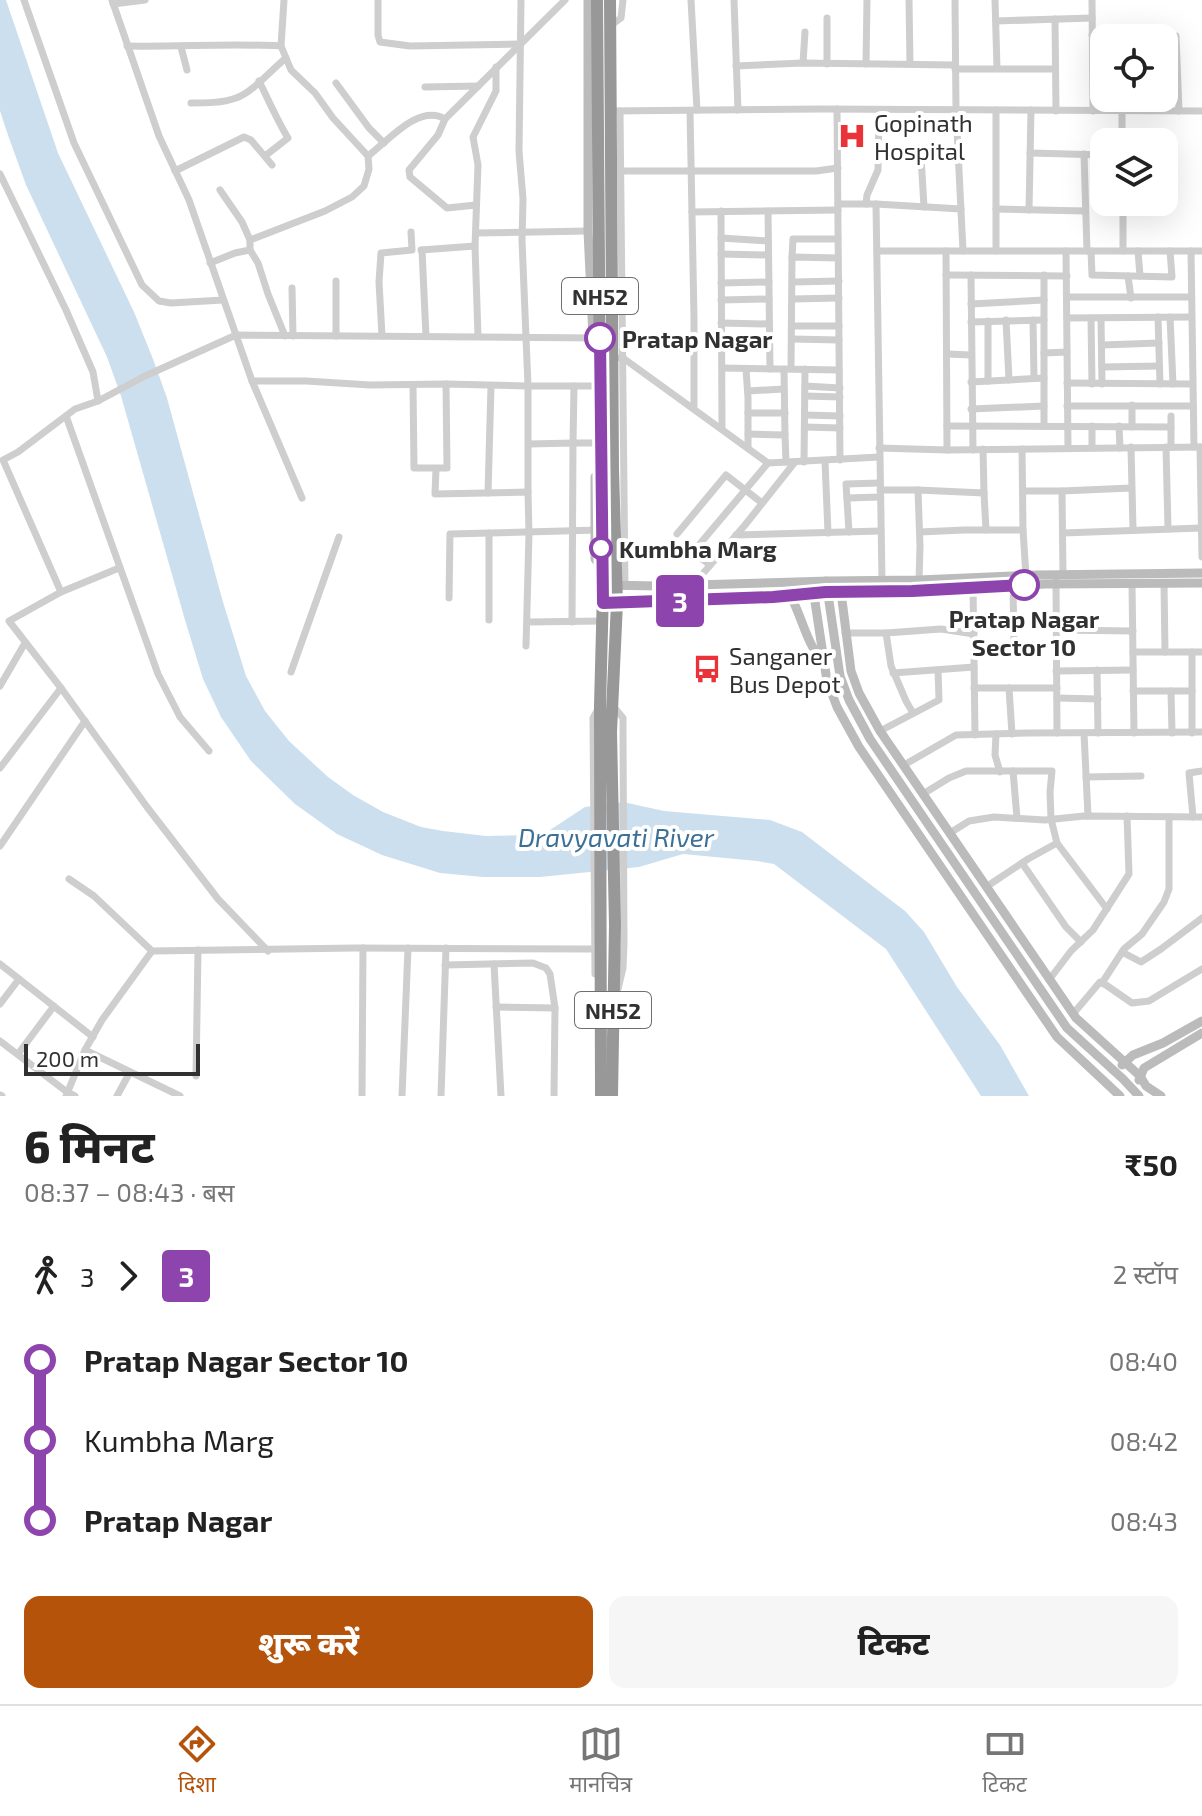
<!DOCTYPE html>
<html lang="hi">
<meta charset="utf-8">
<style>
body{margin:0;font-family:"Exo 2","Noto Sans Devanagari",sans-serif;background:#f6f6f6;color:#222;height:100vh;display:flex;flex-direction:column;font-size:30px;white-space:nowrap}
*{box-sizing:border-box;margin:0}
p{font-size:26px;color:#767676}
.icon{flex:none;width:44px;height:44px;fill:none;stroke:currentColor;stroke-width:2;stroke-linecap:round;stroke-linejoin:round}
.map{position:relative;height:1096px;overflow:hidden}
.side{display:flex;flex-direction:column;background:#fff;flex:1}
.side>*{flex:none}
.badge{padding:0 16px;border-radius:6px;font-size:28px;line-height:52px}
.controls{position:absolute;left:1090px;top:24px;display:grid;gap:16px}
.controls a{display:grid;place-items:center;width:88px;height:88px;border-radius:16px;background:#fff;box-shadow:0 8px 32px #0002;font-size:40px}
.scale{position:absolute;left:24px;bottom:20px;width:176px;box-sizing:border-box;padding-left:8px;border:4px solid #313131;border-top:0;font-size:22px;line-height:28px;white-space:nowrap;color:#313131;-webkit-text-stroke:6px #fff;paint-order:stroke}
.map>.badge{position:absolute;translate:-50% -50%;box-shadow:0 0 0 4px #fff}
.legs{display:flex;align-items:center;gap:12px;height:88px;padding:0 24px;font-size:26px}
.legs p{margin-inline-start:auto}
.headline{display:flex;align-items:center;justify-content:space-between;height:136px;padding:0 24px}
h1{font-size:44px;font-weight:800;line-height:60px}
.action{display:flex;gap:16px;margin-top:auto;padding:16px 24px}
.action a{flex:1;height:92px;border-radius:16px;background:#b45309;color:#fff;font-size:32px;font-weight:800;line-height:92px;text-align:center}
.action a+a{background:#f6f6f6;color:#222}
ul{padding:0 24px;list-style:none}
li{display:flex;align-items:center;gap:28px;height:80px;font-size:30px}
li i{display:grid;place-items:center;width:12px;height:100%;margin:0 10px;background:currentColor}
li i::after{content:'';width:20px;height:20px;margin:-10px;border:6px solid;border-radius:50%;background:#fff}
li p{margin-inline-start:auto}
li:first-child i{background:linear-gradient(#0000 50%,currentColor 0)}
li:last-child i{background:linear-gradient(currentColor 50%,#0000 0)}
.tabs{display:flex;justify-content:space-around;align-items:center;height:112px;border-top:2px solid #e0e0e0;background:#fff;font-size:22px;color:#767676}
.tabs a{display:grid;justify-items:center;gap:4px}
.tabs .active{color:#b45309}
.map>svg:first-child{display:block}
.water{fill:#ccdfee}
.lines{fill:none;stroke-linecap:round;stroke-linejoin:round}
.street{stroke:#cecece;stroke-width:7}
.secondary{stroke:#bbb;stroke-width:9}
.highway{stroke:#989898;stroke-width:12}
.line-1-casing{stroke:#fff;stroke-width:18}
.line-1{stroke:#8e44ad;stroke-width:12}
.stop-1-dot{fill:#fff;stroke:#8e44ad;stroke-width:4}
.labels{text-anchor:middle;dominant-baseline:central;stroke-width:8;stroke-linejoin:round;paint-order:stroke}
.shield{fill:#fff;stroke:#6f6f6f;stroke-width:2}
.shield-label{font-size:22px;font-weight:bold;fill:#313131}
.poi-label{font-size:24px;fill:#313131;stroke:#fff;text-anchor:start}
.stop-label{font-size:24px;font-weight:bold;fill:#313131;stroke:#fff;text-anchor:start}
.water-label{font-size:26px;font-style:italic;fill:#3c7097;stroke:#fff}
</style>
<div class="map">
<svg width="1202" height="1096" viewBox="0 0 1202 1096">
<rect width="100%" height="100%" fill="#fff"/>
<path class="water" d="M0 0H6L58 153 134 312 153 359 167 398 223 602 246 676 265 711 289 741 328 777 353 795 383 812 421 827 443 831 486 836 533 835 547 832 585 807 623 802 664 811 770 820 802 832 905 911 924 932 957 987 1000 1045 1029 1096H981L886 949 774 864 757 861 683 854 639 867 540 877H483L440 873 382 855 337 834 295 804 251 761 221 717 203 679 185 620 121 396 107 357 26 185 9 138 0 111Z"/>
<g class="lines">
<g class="street">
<path d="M24 0 74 143 142 285 159 301 171 303 223 300"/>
<path d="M112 0 159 136 189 200 252 381 302 498"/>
<path d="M378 0V35L380 42 410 46 519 44"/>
<path d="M521 0 519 151 523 199 522 240 528 386H574L573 443H600"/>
<path d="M691 0 697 110"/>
<path d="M734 0 738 110"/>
<path d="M909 0 910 64"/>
<path d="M955 0 956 110 963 251"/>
<path d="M995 0 997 68"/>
<path d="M1092 0 1093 111"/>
<path d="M113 4 145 0"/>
<path d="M1055 19 1056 111"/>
<path d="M996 21 1092 18"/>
<path d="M610 26 621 18 623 0"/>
<path d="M1092 35 1138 36V38"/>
<path d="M1138 36H1176L1179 111"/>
<path d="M127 46C179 47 230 43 281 46L284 0"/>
<path d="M181 47 187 70"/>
<path d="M803 63 805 32"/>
<path d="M827 64V18"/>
<path d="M866 64 867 0"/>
<path d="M736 66 803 63 955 65"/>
<path d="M955 69H1055"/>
<path d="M259 81C269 101 277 120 288 138L265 156"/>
<path d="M336 83 369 128 384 143"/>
<path d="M425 87 478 86"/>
<path d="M191 103C206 103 222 103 236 98 252 93 271 70 286 58"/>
<path d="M837 109 840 460"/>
<path d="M996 110V251"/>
<path d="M610 111 821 109 1202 111"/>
<path d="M620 111 625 586"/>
<path d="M690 111 694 318V408"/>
<path d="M1122 111V142"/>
<path d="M1030 153 1104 155"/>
<path d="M1084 154 1087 251"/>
<path d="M368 156C388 141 419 103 445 119"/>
<path d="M880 156H958"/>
<path d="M921 156 924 207"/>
<path d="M175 171 244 137 251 140 272 165"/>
<path d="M621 171H816L838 168"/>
<path d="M0 174 66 310 93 372 98 401"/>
<path d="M220 190 242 222 250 240"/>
<path d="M1123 202V251"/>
<path d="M838 204H876L961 209"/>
<path d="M866 204 867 195 878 170 879 110"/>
<path d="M876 204 882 581"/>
<path d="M476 205 447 208 410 177 409 170 438 135 445 119 565 0"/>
<path d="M996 209 1085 211"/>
<path d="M1029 210 1031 110"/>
<path d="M721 211 722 429"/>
<path d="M768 211 770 369"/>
<path d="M692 212 838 210"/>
<path d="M476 233 588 231"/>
<path d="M721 238 768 241"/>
<path d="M250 250 258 263 268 294 285 336"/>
<path d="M421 250 475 246"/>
<path d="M422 250 426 336"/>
<path d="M878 251H1202"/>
<path d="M946 251 947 450"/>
<path d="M1066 251 1068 448"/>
<path d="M1091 251 1092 275 1172 277 1170 251"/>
<path d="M1138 251 1140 276"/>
<path d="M1191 251 1194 447"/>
<path d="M721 254 768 255"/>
<path d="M792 257 793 239H838"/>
<path d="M210 263 235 253 250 250V240L325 211 352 197 364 186 369 169 368 156 333 118 315 93 291 70 281 46"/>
<path d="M946 275 1067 276"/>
<path d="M971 275 973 450"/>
<path d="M1044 275V426"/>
<path d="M1128 276 1131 298"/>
<path d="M336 281V336"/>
<path d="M793 282 839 281"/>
<path d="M721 283 769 282"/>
<path d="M292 288 293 336"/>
<path d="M1067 297H1191"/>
<path d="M793 299 839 298"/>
<path d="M721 300 769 299"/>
<path d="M971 304 1044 300"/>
<path d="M1158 317 1160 384"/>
<path d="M1170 317 1173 384"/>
<path d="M1067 318 1191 317"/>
<path d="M1091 318 1092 384"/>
<path d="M1101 318 1102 384"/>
<path d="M1006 320 1009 380"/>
<path d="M1033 320 1034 378"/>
<path d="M988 321V381"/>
<path d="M971 322 1044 320"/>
<path d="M721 323 769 324"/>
<path d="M792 326H839"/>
<path d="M382 336 379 282 381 253 412 250 411 232"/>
<path d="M478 336 475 246 478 165 473 137 496 91V67"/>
<path d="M792 339 839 340"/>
<path d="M722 341 769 340"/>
<path d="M1102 345 1159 343"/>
<path d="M1044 353 1067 352"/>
<path d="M947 354 971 355"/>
<path d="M620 358H623L768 463 879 457"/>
<path d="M1102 367 1159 366"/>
<path d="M722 368 839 370"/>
<path d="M791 368 792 257 838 258"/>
<path d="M746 369 748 398V448"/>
<path d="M252 381H306L370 385 446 384 528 386V492"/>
<path d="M971 382 1044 378"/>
<path d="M1067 383 1192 384"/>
<path d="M413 385 414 468H447L446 384"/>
<path d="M574 386H601"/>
<path d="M805 386 840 388"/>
<path d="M748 391 784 389"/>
<path d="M805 396 840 397"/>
<path d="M1067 406H1193"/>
<path d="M971 409 1044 406"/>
<path d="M748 413H785"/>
<path d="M805 415 840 416"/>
<path d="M66 416 158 674 180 717 209 751"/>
<path d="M947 426 1171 427"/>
<path d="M1092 426V448"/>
<path d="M1119 426 1120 448"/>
<path d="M805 427 840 428"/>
<path d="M1132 427V405"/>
<path d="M748 434 785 435 784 369"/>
<path d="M785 435 786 462"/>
<path d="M529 444 573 443 572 622"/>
<path d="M1131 447 1133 529"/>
<path d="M1166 447 1168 529"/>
<path d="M1171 447V416"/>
<path d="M1200 447 1202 557"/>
<path d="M879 448 947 450 1202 447"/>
<path d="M1022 449 1023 530"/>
<path d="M825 461 828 533"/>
<path d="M804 462 805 369"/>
<path d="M436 469 435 494 528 492 529 533 526 646"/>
<path d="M880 490H918"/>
<path d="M1023 491H1062L1063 575"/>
<path d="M1062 491 1131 488"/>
<path d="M488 493 491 386"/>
<path d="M984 493 986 530"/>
<path d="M847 498 880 497"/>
<path d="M849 532 846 484 880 483"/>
<path d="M920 532 964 530H1023L1026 576"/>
<path d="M1063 533 1201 528"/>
<path d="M677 534 726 475 762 503"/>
<path d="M736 535 880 531"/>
<path d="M710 565 693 552 768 463"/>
<path d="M919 580 920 546 918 490 984 493 983 449"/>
<path d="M1056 581 1057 733"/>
<path d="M1132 583 1134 733"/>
<path d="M1164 583 1165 652"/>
<path d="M973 584 975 735"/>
<path d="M693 585 745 525 795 462"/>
<path d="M1013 586 1014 644"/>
<path d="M61 592 119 568"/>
<path d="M449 598 450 534 599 530"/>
<path d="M489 620V533"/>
<path d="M528 622 602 621"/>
<path d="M1056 630 1133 631"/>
<path d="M845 633H886L941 629 974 634"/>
<path d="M886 633 891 666 906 701 913 713"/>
<path d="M1133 652H1202"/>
<path d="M1192 652V733"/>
<path d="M1097 670 1098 733"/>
<path d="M1056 671 1133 670"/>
<path d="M291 672 339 537"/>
<path d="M893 673 974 667"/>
<path d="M0 686 25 643"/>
<path d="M974 688H1057"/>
<path d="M1009 688 1012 734"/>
<path d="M1133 691H1192"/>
<path d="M1171 691 1172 733"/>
<path d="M1057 698 1098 699"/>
<path d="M613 706 623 718V732L624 943 623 968 618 989"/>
<path d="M880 731 939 700 938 670"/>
<path d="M1084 733 1088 816"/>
<path d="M996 734 995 755 1000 772"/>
<path d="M904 765 956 735 1028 733 1202 732"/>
<path d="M0 768 61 688"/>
<path d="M1013 771 1017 818"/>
<path d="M1086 777 1141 776"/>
<path d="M923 794 949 778 966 771H1052L1050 792 1051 819 1057 843"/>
<path d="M1193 817 1189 773 1202 771"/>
<path d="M950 833 969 821 994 817 1045 820 1084 816 1202 817"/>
<path d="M0 846 85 721"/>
<path d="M1022 863 1066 927 1081 942"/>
<path d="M69 879 94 896 152 951 355 948 594 949"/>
<path d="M986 887 1028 859 1057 843 1107 909"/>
<path d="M268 951 218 899 147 807 61 688 9 621 61 592 3 460 18 452 75 409 98 401 145 376 236 335 596 338"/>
<path d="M1122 952 1141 962 1161 949 1202 918"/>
<path d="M0 964 93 1037"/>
<path d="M494 964 501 1096"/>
<path d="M445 965 533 963 546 968 550 974 555 1008 496 1007"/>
<path d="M595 974 593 718 597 711"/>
<path d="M1049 980 1071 951 1093 930 1129 874 1127 816"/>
<path d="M1102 983 1124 949 1142 934 1164 902 1169 889V817"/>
<path d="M0 1004 19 979"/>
<path d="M1073 1014 1100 982 1106 985 1132 1003 1149 1001 1202 969"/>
<path d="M0 1041 67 1092 75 1096"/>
<path d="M85 1050 180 1096"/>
<path d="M18 1054 54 1006"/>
<path d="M196 1076 198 950"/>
<path d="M0 1095 2 1096"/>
<path d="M66 1096 85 1050 102 1020 152 951"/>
<path d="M117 1096 130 1072"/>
<path d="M362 1096 363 948"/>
<path d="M402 1096 408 948"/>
<path d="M441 1096 446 948"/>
<path d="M554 1096 555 1008"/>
</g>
<g class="secondary">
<path d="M588 0V231L593 337"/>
<path d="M595 477V559L602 567"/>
<path d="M826 581 840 676 849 700 870 739 1067 1028 1123 1079 1139 1096"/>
<path d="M812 582 827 681 837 707 859 747 1057 1037 1120 1096"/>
<path d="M603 585 659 586 829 581 919 580 1037 575 1202 573"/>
<path d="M841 592 851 671 859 693 880 731 1076 1018 1140 1076 1146 1086 1161 1096"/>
<path d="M790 595C802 616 806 644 823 661"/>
<path d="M603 603 773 597 826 592 912 591 1046 584 1202 583"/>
<path d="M1122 1065 1133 1055 1163 1043 1202 1021"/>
<path d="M1139 1080 1144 1068 1202 1033"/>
</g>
<g class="highway">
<path d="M597 0 601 531 603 591 600 706 601 1096"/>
<path d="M610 0 613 470 617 603 611 732 615 925 612 1096"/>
</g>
</g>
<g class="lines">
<defs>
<path id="line-1" d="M600 338 603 603 773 597 826 592 912 591 1024 585"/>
</defs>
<use href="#line-1" class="line-1-casing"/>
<use href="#line-1" class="line-1"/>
</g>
<defs>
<symbol id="hospital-bare" viewBox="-9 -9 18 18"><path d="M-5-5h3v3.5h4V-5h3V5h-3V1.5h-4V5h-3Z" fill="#ea3239" stroke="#fff" stroke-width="2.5" paint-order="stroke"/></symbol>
<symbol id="bus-bare" viewBox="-9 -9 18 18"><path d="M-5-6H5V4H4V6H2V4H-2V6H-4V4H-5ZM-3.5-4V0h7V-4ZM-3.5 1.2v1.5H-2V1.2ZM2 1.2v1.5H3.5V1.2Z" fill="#ea3239" stroke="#fff" stroke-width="2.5" paint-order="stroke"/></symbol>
</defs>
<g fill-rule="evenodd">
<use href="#hospital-bare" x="832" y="116" width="40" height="40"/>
<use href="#bus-bare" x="687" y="649" width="40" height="40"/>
</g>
<g class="stop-1-dot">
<circle cx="600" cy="338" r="14"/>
<circle cx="601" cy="548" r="10"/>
<circle cx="1024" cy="585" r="14"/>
</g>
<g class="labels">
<g class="shield">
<rect x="562" y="278" width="76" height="36" rx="6"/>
<rect x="575" y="992" width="76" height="36" rx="6"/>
</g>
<g class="shield-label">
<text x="600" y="296">NH52</text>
<text x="613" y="1010">NH52</text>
</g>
<g class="poi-label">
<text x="874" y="122">Gopinath<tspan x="874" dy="28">Hospital</tspan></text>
<text x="729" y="655">Sanganer<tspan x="729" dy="28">Bus Depot</tspan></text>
</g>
<g class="stop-label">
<text x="622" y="338">Pratap Nagar</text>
<text x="619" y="548">Kumbha Marg</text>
<text x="1024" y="618" text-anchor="middle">Pratap Nagar<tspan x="1024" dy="28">Sector 10</tspan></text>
</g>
<g class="water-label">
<text x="616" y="836">Dravyavati River</text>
</g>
</g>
</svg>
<div class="controls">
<a><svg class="icon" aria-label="locate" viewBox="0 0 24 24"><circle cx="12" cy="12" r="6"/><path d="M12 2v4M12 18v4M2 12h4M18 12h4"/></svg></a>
<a><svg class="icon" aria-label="layers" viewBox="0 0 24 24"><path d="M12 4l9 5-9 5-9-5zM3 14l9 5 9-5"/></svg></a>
</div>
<div class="scale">200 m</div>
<b class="badge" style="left:680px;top:601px;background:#8e44ad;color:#fff">3</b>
</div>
<section class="side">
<div class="headline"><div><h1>6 मिनट</h1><p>08:37 – 08:43 · बस</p></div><b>₹50</b></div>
<div class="legs"><svg class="icon" aria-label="walk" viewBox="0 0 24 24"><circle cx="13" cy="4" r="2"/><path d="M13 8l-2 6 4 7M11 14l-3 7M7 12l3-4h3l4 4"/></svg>3<svg class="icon" aria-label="forward" viewBox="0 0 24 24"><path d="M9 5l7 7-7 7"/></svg><b class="badge" style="background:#8e44ad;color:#fff">3</b><p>2 स्टॉप</p></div>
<ul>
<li><i style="color:#8e44ad"></i><b>Pratap Nagar Sector 10</b><p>08:40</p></li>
<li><i style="color:#8e44ad"></i><span>Kumbha Marg</span><p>08:42</p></li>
<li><i style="color:#8e44ad"></i><b>Pratap Nagar</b><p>08:43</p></li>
</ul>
<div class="action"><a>शुरू करें</a><a>टिकट</a></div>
</section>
<nav class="tabs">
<a class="active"><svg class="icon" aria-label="directions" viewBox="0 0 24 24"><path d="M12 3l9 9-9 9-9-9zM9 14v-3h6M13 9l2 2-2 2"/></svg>दिशा</a>
<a><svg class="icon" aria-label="map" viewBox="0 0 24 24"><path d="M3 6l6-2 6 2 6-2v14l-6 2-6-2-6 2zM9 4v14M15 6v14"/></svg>मानचित्र</a>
<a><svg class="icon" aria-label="tickets" viewBox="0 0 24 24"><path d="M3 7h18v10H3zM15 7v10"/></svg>टिकट</a>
</nav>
